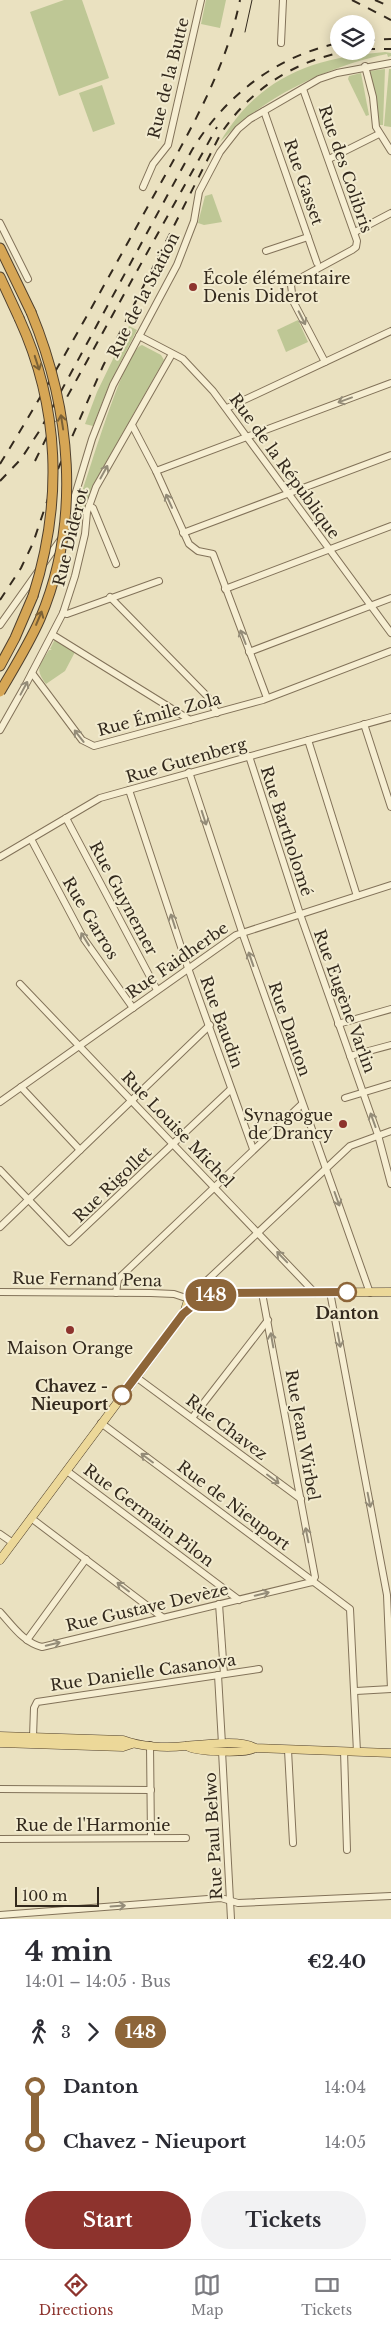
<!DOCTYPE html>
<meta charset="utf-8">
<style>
body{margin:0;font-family:"Libre Baskerville",serif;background:#f2f2f3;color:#2b2b33;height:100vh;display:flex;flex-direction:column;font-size:19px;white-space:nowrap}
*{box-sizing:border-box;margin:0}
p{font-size:16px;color:#7c7c81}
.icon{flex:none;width:28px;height:28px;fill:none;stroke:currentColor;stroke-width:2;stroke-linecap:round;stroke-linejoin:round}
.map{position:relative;height:1919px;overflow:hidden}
.panel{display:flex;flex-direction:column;background:#fff;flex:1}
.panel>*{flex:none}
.badge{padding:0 10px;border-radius:16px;font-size:18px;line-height:32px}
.tools{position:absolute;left:330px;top:15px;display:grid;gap:10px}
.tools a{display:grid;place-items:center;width:45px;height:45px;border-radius:50%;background:#fff;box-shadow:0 2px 12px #0003;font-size:25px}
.scale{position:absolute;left:15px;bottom:12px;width:84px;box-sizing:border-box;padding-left:5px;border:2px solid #33291d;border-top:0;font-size:14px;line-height:18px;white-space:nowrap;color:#33291d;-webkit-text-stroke:4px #f2ebcf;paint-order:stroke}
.map>.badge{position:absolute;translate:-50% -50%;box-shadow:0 0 0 2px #fff}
.legs{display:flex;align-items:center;gap:8px;height:55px;padding:0 25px;font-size:16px}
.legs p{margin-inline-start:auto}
.summary{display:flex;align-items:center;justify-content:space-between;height:85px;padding:0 25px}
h1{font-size:28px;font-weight:700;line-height:38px}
.cta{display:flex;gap:10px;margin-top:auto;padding:10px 25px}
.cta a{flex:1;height:58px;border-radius:30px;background:#8d332d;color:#fff;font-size:20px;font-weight:700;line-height:58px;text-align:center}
.cta a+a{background:#f2f2f3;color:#2b2b33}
ul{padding:0 25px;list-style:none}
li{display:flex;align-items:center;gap:18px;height:55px;font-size:19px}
li i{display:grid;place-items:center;width:8px;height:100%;margin:0 6px;background:currentColor}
li i::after{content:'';width:12px;height:12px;margin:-6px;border:4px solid;border-radius:50%;background:#fff}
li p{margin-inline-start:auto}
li:first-child i{background:linear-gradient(#0000 50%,currentColor 0)}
li:last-child i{background:linear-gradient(currentColor 50%,#0000 0)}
.tabs{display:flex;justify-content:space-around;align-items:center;height:70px;border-top:1px solid #e1e1e2;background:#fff;font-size:14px;color:#7c7c81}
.tabs a{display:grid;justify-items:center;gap:2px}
.tabs .selected{color:#8d332d}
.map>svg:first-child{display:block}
.green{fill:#bec795}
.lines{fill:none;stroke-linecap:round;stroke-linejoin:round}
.minor-casing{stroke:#827259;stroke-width:8}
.major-casing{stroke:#50402d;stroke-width:9}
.highway-casing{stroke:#50402d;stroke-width:11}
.minor{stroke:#f6eed2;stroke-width:6}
.major{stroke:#ecd899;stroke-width:8}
.highway{stroke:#d6a655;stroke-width:9}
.tram{stroke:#33291d;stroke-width:1}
.rail{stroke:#33291d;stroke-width:2;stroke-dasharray:9 9;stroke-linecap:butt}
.highway-bridge-casing{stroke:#50402d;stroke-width:11;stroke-linecap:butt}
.highway-bridge{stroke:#d6a655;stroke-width:9}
.oneway{stroke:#948c78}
.oneway2{stroke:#7c6136}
.line-1-casing{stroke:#fff;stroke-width:11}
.line-1{stroke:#8d6539;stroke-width:8}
.poi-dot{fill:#8d332d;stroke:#f2ebcf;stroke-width:2}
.stop-1-dot{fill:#fff;stroke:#8d6539;stroke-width:2.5}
.labels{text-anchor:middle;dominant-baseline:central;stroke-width:4;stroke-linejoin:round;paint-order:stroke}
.street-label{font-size:16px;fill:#33291d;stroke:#f2ebcf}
.poi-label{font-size:16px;fill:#33291d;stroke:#f2ebcf;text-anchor:start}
.stop-label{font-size:16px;font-weight:bold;fill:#33291d;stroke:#f2ebcf}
</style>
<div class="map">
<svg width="391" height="1919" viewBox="0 0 391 1919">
<rect width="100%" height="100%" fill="#eae1c0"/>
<g class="green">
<path d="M64 0H82L109 78 59 96 30 12Z"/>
<path d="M206 0H226L220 28 201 24Z"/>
<path d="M385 52 391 53V56L388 57 387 54C329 66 264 96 220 142 260 76 312 58 385 52Z"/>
<path d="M385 69 383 125H378L369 71Z"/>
<path d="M389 69H391V127L384 126Z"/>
<path d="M361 73 369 115 366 116 348 79 349 76Z"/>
<path d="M102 85 115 124 93 132 79 93Z"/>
<path d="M212 194 222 222 204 225 198 223 205 196Z"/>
<path d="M298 320 308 342 286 352 277 330Z"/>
<path d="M129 326 137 330 109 385 93 426 85 424 97 392Z"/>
<path d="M142 345 161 355 164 360 93 485 83 516 74 515C85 489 123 350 142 345Z"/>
<path d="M54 641H57L75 652 65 671 46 684C34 668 40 665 49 650H52L50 649Z"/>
</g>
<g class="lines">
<defs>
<g id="minor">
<path d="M281 43 283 0"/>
<path d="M365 66 373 97 376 127 391 151"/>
<path d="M303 89 357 241 356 247 352 250 293 282 291 285 293 301 325 362"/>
<path d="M264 111 317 263"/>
<path d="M329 159 379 134"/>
<path d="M143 187 153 164 168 145 201 0"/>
<path d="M0 223 28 279"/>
<path d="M355 232 391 213"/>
<path d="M266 251 308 237"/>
<path d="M139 336 183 359 213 391 391 633"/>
<path d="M227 408 391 331"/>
<path d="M132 425 156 471 189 544 198 551 213 554 267 698"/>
<path d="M156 471 391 383"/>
<path d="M89 506 93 508 116 564"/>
<path d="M66 525 92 439 113 385 177 265 194 221 199 192 220 152 238 129 250 119 319 79 337 73 391 63"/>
<path d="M183 533 391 455"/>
<path d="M225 589 391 526"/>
<path d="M110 597 207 696 217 713"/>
<path d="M63 613 67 614 159 581"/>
<path d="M0 625 61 539"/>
<path d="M53 635 190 720"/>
<path d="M249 652 391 598"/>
<path d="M32 673 82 740 94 746 263 700 391 651"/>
<path d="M364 724 391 807"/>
<path d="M0 730 25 686 63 613 75 576 85 534 87 512 96 487 172 354"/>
<path d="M308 740 357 896"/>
<path d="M249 756 300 914 378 1135 391 1184"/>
<path d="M189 772 242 932 370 1293"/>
<path d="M129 790 188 968 253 1149"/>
<path d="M66 818 157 990"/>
<path d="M31 839 84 939 133 1008"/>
<path d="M0 857 100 798 391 717"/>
<path d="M20 984 315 1293"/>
<path d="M338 1024 391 1009"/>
<path d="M350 1056 391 1045"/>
<path d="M21 1087 80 1150"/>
<path d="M345 1098 391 1084"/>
<path d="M0 1102 236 935 391 885"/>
<path d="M0 1170 69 1242 231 1089"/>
<path d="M0 1227 210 1025"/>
<path d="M199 1288 350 1146 391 1131"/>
<path d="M0 1292 151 1293 174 1294 189 1299"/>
<path d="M330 1292 387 1595 391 1689"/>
<path d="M116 1293 118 1279 302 1104"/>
<path d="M262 1293 315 1577 312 1582"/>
<path d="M136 1377 301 1499"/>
<path d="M192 1418 268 1320"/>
<path d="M101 1423 350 1609 357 1752"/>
<path d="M67 1471 239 1600"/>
<path d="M31 1518 162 1617"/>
<path d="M0 1534 13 1543"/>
<path d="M219 1604 224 1674"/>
<path d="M0 1612C12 1625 24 1643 42 1647L312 1582"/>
<path d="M27 1640 86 1559"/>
<path d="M218 1675 222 1744"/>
<path d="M356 1691 391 1689"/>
<path d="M33 1737 34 1708 37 1702 259 1669"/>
<path d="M150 1745 151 1838"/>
<path d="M288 1750 293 1843"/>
<path d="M222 1751 231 1919"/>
<path d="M344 1751 347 1850"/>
<path d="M0 1789 151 1790"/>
<path d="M0 1839 186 1838"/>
<path d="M0 1915 221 1898 238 1903 391 1896"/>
</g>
<g id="major">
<path d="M185 1310 190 1294 196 1288 218 1293 391 1292"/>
<path d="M0 1560 182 1316 197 1302 218 1293"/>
<path d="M0 1736 123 1740C141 1747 166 1748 185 1746 201 1745 242 1739 255 1748L391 1753"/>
<path d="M0 1743 123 1747 132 1744"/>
<path d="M187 1746C195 1752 247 1754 255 1748"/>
</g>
<g id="highway">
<path d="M0 248 31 312"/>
<path d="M0 277 19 318"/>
<path d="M0 666 15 638 33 596"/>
</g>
</defs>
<use href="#minor" class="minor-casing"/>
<use href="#major" class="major-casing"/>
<use href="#highway" class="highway-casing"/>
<use href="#minor" class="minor"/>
<use href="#major" class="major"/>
<use href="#highway" class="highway"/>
<path class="tram" d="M245 32 252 0"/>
<g class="rail">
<path d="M352 0 391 20"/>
<path d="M375 0 391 7"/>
<path d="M366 40 391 39"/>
<path d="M366 49H391"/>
<path d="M35 461 62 406 217 127"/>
<path d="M0 464C50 383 96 300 142 217 180 147 224 79 240 0"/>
<path d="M0 481 21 459 40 430 192 150C225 96 276 56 339 43"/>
<path d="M0 600 21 568 33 543 58 469 103 366 220 135C250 89 294 61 348 51"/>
</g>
<defs>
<g id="highway-bridge">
<path d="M19 318C60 407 63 502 33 596"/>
<path d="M0 692C14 668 29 644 40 619 82 520 71 409 31 312"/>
</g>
</defs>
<use href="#highway-bridge" class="highway-bridge-casing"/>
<use href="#highway-bridge" class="highway-bridge"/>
</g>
<defs><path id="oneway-shaft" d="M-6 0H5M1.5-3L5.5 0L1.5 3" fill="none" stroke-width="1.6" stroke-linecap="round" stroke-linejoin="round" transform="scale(1.25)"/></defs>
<g class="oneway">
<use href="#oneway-shaft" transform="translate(302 318) rotate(63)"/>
<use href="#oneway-shaft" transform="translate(345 400) rotate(160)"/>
<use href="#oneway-shaft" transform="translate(104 472) rotate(-61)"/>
<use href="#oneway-shaft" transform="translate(169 501) rotate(-114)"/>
<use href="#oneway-shaft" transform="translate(243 637) rotate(-111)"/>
<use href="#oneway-shaft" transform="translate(24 688) rotate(-62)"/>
<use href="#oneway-shaft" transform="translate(79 736) rotate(-128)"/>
<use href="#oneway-shaft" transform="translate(204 818) rotate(72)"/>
<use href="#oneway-shaft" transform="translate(173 921) rotate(-108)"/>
<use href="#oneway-shaft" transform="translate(85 939) rotate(-122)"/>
<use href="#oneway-shaft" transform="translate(251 959) rotate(-109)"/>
<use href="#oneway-shaft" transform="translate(373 1120) rotate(-110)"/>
<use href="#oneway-shaft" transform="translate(337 1199) rotate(70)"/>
<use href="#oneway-shaft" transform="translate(282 1257) rotate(-134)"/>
<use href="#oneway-shaft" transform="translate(272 1340) rotate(-100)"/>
<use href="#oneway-shaft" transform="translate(339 1340) rotate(79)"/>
<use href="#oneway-shaft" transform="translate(147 1458) rotate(-143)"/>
<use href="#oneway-shaft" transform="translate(273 1479) rotate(37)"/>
<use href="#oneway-shaft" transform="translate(369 1500) rotate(79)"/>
<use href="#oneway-shaft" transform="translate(307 1535) rotate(-101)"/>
<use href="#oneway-shaft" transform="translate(123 1587) rotate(-143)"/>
<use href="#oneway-shaft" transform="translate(262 1594) rotate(-14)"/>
<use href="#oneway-shaft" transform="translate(53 1644) rotate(-14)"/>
<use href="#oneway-shaft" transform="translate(118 1906) rotate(-4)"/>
</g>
<g class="oneway2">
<use href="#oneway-shaft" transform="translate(37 363) rotate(72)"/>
<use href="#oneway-shaft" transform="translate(62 422) rotate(-99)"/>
<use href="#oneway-shaft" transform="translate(39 618) rotate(-67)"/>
</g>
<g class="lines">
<defs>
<path id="line-1" d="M122 1395 183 1314C194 1304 204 1298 218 1293L347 1292"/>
</defs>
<use href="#line-1" class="line-1-casing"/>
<use href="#line-1" class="line-1"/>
</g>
<g class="poi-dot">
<circle cx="193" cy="287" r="5"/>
<circle cx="343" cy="1124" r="5"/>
<circle cx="70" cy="1330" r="5"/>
</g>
<g class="stop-1-dot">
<circle cx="347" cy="1292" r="9"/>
<circle cx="122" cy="1395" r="9"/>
</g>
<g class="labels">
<g class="street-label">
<text transform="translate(168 78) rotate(-76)">Rue de la Butte</text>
<text transform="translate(346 169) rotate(71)">Rue des Colibris</text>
<text transform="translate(304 182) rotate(71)">Rue Gasset</text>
<text transform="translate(143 295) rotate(-63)">Rue de la Station</text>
<text transform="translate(285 466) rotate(54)">Rue de la République</text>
<text transform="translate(70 537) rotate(-76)">Rue Diderot</text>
<text transform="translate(159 714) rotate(-15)">Rue Émile Zola</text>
<text transform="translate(186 760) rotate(-16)">Rue Gutenberg</text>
<text transform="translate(287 831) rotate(72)">Rue Bartholomé</text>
<text transform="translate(124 898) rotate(62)">Rue Guynemer</text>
<text transform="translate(91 918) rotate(59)">Rue Garros</text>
<text transform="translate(177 960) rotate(-35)">Rue Faidherbe</text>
<text transform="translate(345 1001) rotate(70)">Rue Eugène Varlin</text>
<text transform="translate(222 1022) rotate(70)">Rue Baudin</text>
<text transform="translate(290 1029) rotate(71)">Rue Danton</text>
<text transform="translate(178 1129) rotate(46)">Rue Louise Michel</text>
<text transform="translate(112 1184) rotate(-44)">Rue Rigollet</text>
<text transform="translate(87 1279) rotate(1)">Rue Fernand Pena</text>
<text transform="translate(227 1427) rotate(37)">Rue Chavez</text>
<text transform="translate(303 1435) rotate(80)">Rue Jean Wirbel</text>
<text transform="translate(234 1505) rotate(37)">Rue de Nieuport</text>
<text transform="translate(149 1515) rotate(37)">Rue Germain Pilon</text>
<text transform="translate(147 1607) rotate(-13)">Rue Gustave Devèze</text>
<text transform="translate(143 1672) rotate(-8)">Rue Danielle Casanova</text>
<text x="93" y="1825">Rue de l'Harmonie</text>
<text transform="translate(213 1836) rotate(-93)">Rue Paul Belwo</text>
</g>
<g class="poi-label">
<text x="203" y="278">École élémentaire<tspan x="203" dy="18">Denis Diderot</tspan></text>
<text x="333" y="1115" text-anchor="end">Synagogue<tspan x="333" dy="18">de Drancy</tspan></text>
<text x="70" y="1348" text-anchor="middle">Maison Orange</text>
</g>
<g class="stop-label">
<text x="347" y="1313">Danton</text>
<text x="108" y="1386" text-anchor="end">Chavez -<tspan x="108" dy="18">Nieuport</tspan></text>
</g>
</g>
</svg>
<div class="tools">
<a><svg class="icon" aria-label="layers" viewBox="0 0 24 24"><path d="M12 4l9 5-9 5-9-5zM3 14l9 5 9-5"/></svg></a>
</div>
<div class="scale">100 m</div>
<b class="badge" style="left:211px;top:1295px;background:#8d6539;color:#fff">148</b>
</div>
<section class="panel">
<div class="summary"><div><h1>4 min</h1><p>14:01 – 14:05 · Bus</p></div><b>€2.40</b></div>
<div class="legs"><svg class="icon" aria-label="walk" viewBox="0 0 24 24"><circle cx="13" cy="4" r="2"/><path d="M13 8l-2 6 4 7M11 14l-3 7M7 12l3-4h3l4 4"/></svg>3<svg class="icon" aria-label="forward" viewBox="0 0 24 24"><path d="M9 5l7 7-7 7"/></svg><b class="badge" style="background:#8d6539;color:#fff">148</b></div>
<ul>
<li><i style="color:#8d6539"></i><b>Danton</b><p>14:04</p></li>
<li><i style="color:#8d6539"></i><b>Chavez - Nieuport</b><p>14:05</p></li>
</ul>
<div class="cta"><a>Start</a><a>Tickets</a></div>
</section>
<nav class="tabs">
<a class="selected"><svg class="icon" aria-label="directions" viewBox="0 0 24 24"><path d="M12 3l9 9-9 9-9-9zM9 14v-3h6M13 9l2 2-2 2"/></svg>Directions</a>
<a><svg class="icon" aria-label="map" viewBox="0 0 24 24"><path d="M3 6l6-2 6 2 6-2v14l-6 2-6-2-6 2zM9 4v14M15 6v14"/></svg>Map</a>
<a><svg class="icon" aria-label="tickets" viewBox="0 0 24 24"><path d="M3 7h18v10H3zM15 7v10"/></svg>Tickets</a>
</nav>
